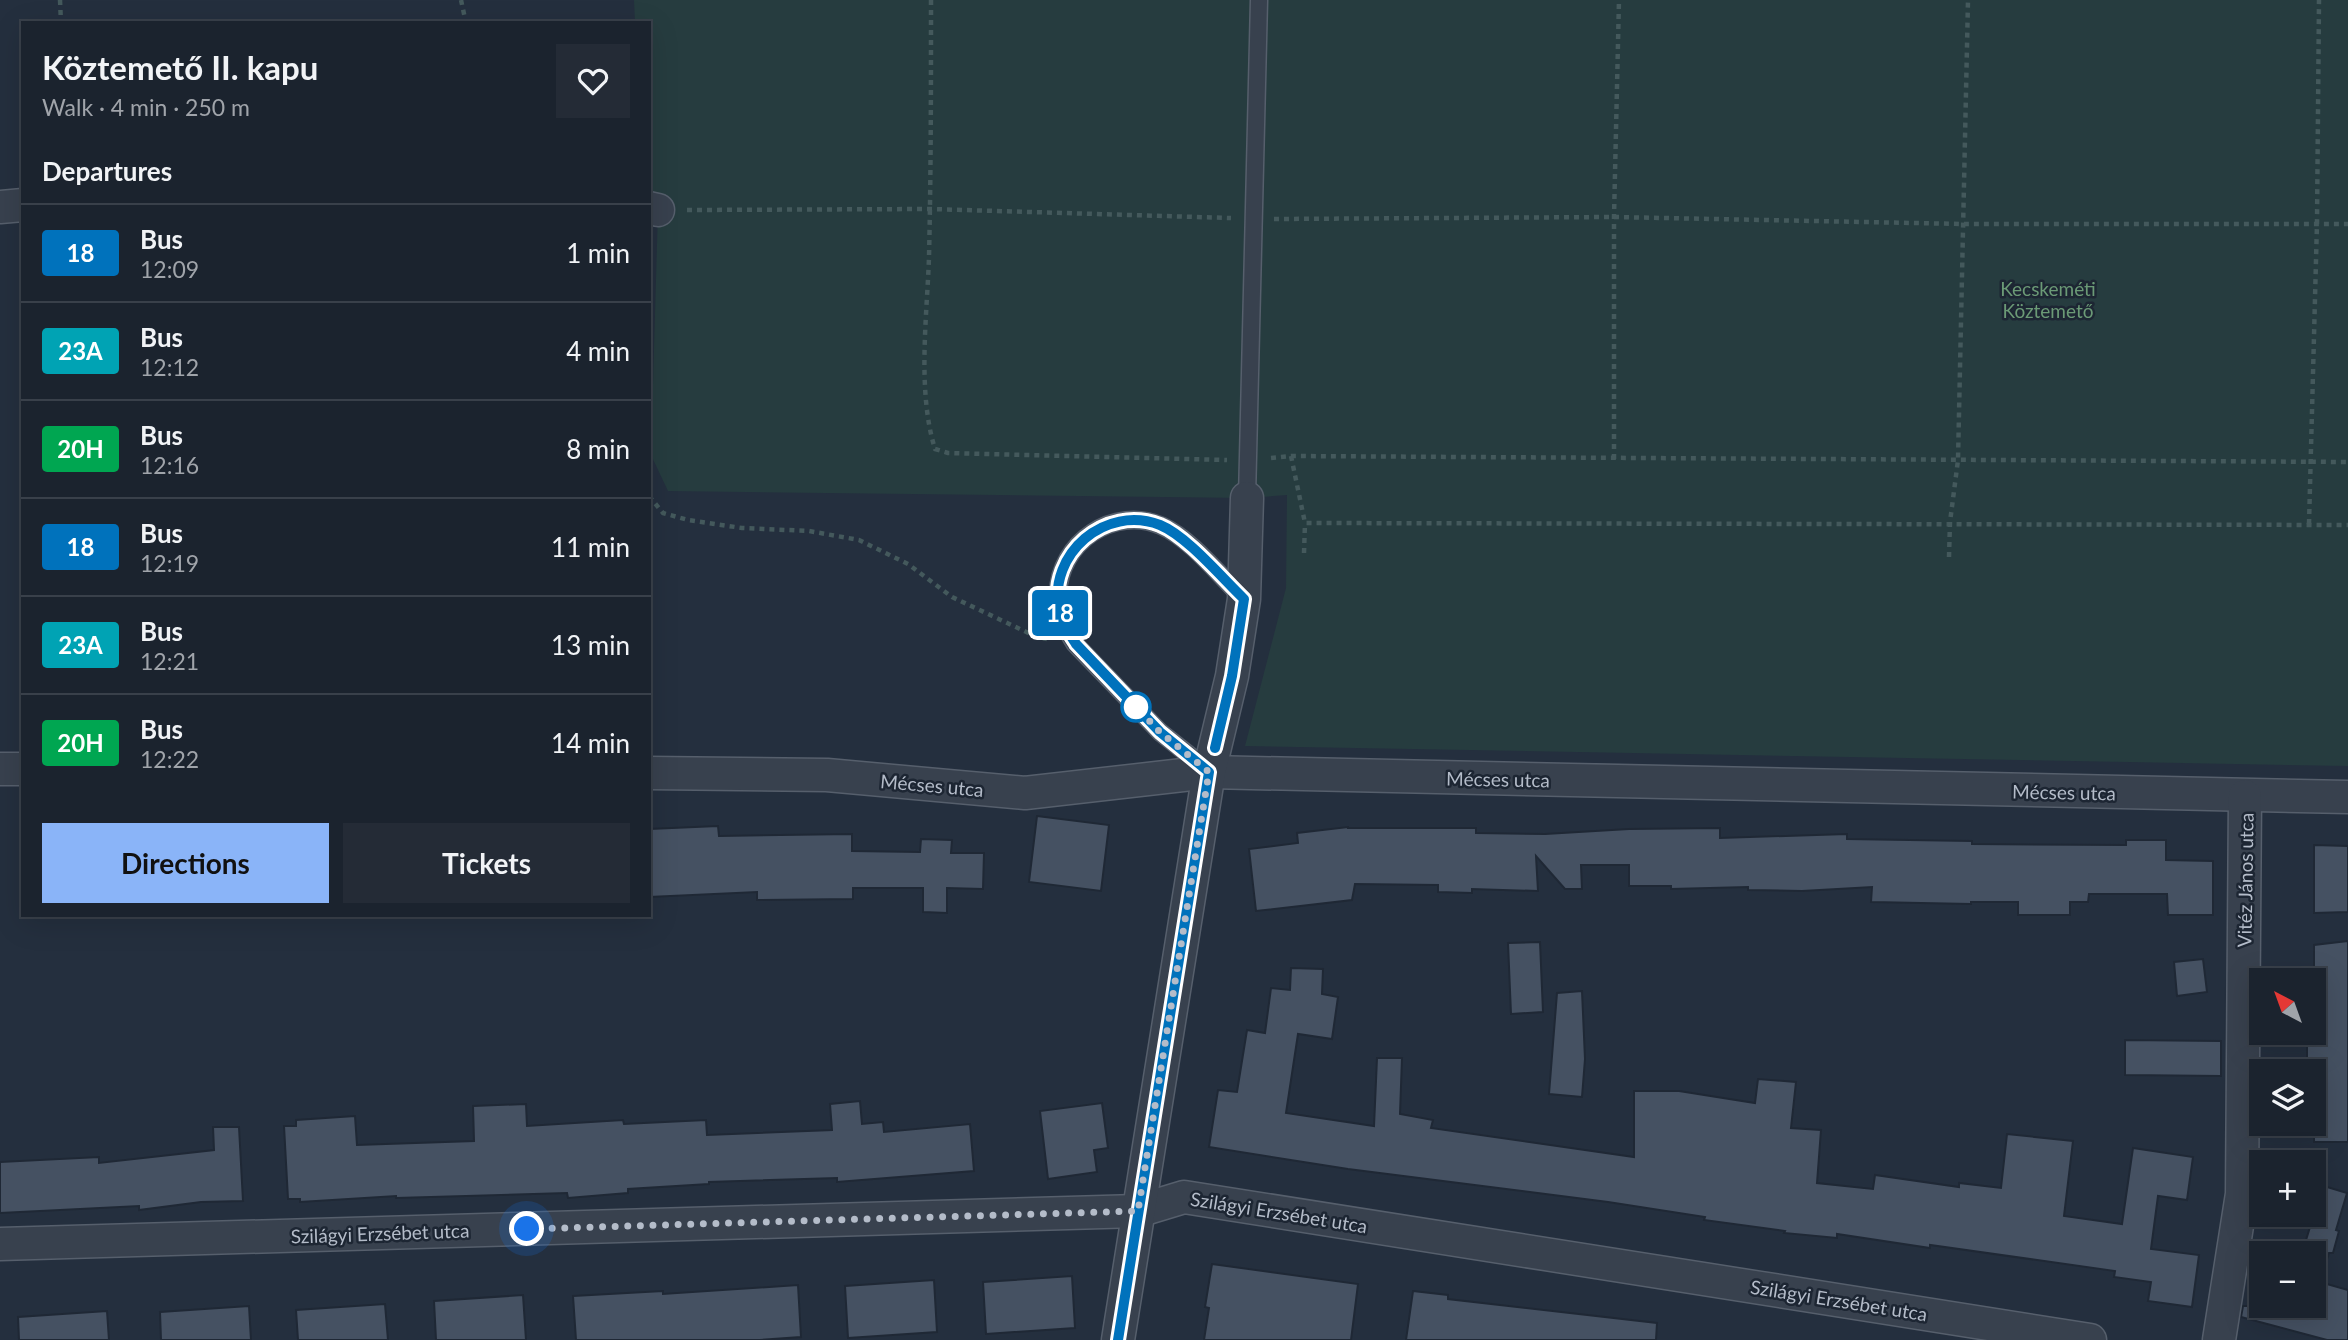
<!DOCTYPE html>
<meta charset="utf-8">
<style>
body{margin:0;font-family:Lato,sans-serif;background:#242b36;color:#f1f3f6;height:100vh;display:flex;flex-direction:column;font-size:26px;white-space:nowrap}
*{box-sizing:border-box;margin:0}
p{font-size:23px;color:#a0a4aa}
.icon{flex:none;width:38px;height:38px;fill:none;stroke:currentColor;stroke-width:2;stroke-linecap:round;stroke-linejoin:round}
.map{position:relative;flex:1;overflow:hidden}
.sheet{position:absolute;left:21px;top:21px;width:630px;height:896px;display:flex;flex-direction:column;background:#1b232e;border-radius:0px;box-shadow:0 7px 28px #0002,0 0 0 2px #39404a}
.sheet>*{flex:none}
.badge{padding:0 14px;border-radius:5px;font-size:24px;line-height:46px}
.needle{width:46px;rotate:319deg}
.fabs{position:absolute;left:2249px;top:968px;display:grid;gap:14px}
.fabs a{display:grid;place-items:center;width:77px;height:77px;border-radius:0px;background:#1b232e;box-shadow:0 7px 28px #0002,0 0 0 2px #39404a;font-size:35px}
.you{position:absolute;width:35px;height:35px;margin:-18px;border:5px solid #fff;border-radius:50%;background:#1a73e8;box-shadow:0 0 0 10px #1a73e833}
.map>.badge{position:absolute;translate:-50% -50%;box-shadow:0 0 0 4px #fff}
h2{padding:0 21px;font-size:26px;line-height:63px}
.round{display:grid;place-items:center;flex:none;width:74px;height:74px;border-radius:0px;background:#242b36}
.headline{display:flex;align-items:center;justify-content:space-between;height:119px;padding:0 21px}
h1{font-size:33px;font-weight:700;line-height:52px}
.primary-button{display:flex;gap:14px;margin-top:auto;padding:14px 21px}
.primary-button a{flex:1;height:80px;border-radius:0px;background:#8ab4f8;color:#111;font-size:28px;font-weight:700;line-height:80px;text-align:center}
.primary-button a+a{background:#242b36;color:#f1f3f6}
ul{padding:0;list-style:none}
li{display:flex;align-items:center;gap:21px;height:98px;padding:0 21px;border-top:2px solid #39404a}
li div{flex:1}
li b{display:block;font-size:26px}
li em{font-style:normal}
li .badge{min-width:77px;font-weight:700;text-align:center}
.map>svg:first-child{display:block}
.green{fill:#263c3f}
.building{fill:#455162;stroke:#1f2835;stroke-width:2}
.lines{fill:none;stroke-linecap:round;stroke-linejoin:round}
.lane-casing{stroke:#565f6c;stroke-width:19}
.street-casing{stroke:#565f6c;stroke-width:35}
.path{stroke:#44595c;stroke-width:4.5;stroke-dasharray:5 5;stroke-linecap:butt}
.lane{stroke:#38414e;stroke-width:16}
.street{stroke:#38414e;stroke-width:32}
.line-casing{stroke:#fff;stroke-width:16}
.line{stroke:#0072bc;stroke-width:10}
.walk{stroke:#b4bcc9;stroke-width:7;stroke-dasharray:0 12.6}
.stop-dot{fill:#fff;stroke:#0072bc;stroke-width:3.5}
.labels{text-anchor:middle;dominant-baseline:central;stroke-width:5;stroke-linejoin:round;paint-order:stroke}
.park-label{font-size:19px;fill:#6b9a76;stroke:#1d2633}
.street-label{font-size:19px;fill:#b4bcc9;stroke:#1d2633}
</style>
<div class="map">
<svg width="2348" height="1340" viewBox="0 0 2348 1340">
<rect width="100%" height="100%" fill="#242f3e"/>
<path class="green" d="M634 0H2348V766L1245 746 1286 588 1287 495 1247 498 668 491 651 455 658 210 649 196V23H635Z"/>
<g class="building">
<path d="M1037 816 1109 825 1101 891 1029 882Z"/>
<path d="M718 826 719 836 852 834V851L920 852 921 839 952 840 951 853H984L983 889 947 888V913L923 912V888H853V899L757 900V892L649 897V829Z"/>
<path d="M1348 827V828H1476V833L1545 834 1629 829 1720 828V838L1847 834V839L1972 841V844L2126 845V840H2166V860L2213 861V915H2168L2167 894H2089L2088 902H2070V915H2018V902H1971V904L1871 902 1872 887 1802 891 1748 890V887L1671 889V886H1629V865H1581L1582 889H1565L1536 856 1538 891 1472 889V893L1438 892V885L1355 884 1352 900 1256 911 1249 849 1298 843 1297 833Z"/>
<path d="M2314 845 2348 846V912L2314 913Z"/>
<path d="M2348 941V1142H2314V1071H2307V1032H2314V945Z"/>
<path d="M1540 942 1543 1012 1511 1014 1508 943Z"/>
<path d="M2203 959 2207 992 2177 996 2174 962Z"/>
<path d="M1291 968 1323 969 1322 994 1338 997 1332 1039 1298 1034 1286 1113 1374 1126 1377 1058H1402L1400 1114 1433 1120 1431 1128 1634 1157V1091H1679L1755 1103 1758 1079 1796 1082 1791 1128 1821 1130 1817 1183 1873 1189 1875 1175 1959 1187V1183L2001 1188 2007 1134 2073 1141 2064 1216 2122 1224 2133 1148 2193 1157 2187 1200 2158 1196 2151 1249 2199 1255 2192 1307 2148 1301 2151 1282 2114 1277 2115 1271 1930 1245V1248L1837 1234V1238L1784 1233 1785 1231 1704 1220 1705 1217 1608 1202 1348 1169 1209 1147 1218 1090 1237 1092 1247 1030 1265 1033 1271 988 1290 990Z"/>
<path d="M1582 991 1585 1059 1582 1097 1549 1094 1557 993Z"/>
<path d="M2125 1040 2221 1041V1076L2125 1075Z"/>
<path d="M860 1101 862 1124 883 1122 884 1132 970 1124 974 1171 837 1182V1178L709 1182V1184L628 1189V1193L568 1198 567 1193 396 1198V1196L300 1202V1199H288L284 1126H296V1120L355 1116 357 1145 474 1141 473 1106 526 1104 527 1126 623 1120 624 1124 706 1120 707 1135 832 1130 830 1104Z"/>
<path d="M1102 1103 1108 1148 1094 1150 1097 1172 1048 1179 1040 1111Z"/>
<path d="M213 1127H239L243 1201 201 1202 139 1210V1206L0 1213V1162L99 1157V1163L214 1150Z"/>
<path d="M2314 1183 2347 1193 2336 1230 2339 1231 2333 1253H2329L2320 1282 2348 1290V1340H2327L2241 1317 2243 1306H2314V1253H2302L2314 1214Z"/>
<path d="M1212 1264 1358 1284 1351 1340H1204L1209 1308 1205 1307Z"/>
<path d="M1072 1276 1075 1328 986 1334 983 1282Z"/>
<path d="M934 1280 937 1332 848 1338 845 1286Z"/>
<path d="M798 1285 801 1337 760 1340H576L573 1296 663 1291V1294Z"/>
<path d="M1413 1291 1448 1295V1299L1657 1323 1656 1340H1406Z"/>
<path d="M523 1295 526 1340H436L434 1301Z"/>
<path d="M385 1304 388 1340H298L296 1310Z"/>
<path d="M249 1306 251 1340H161L160 1312Z"/>
<path d="M107 1311 109 1340H19L18 1317Z"/>
</g>
<g class="lines">
<defs>
<g id="lane">
<path d="M1247 498 1259 0"/>
<path d="M1208 770 1160 732 1075 644C1065 628 1057 613 1058 594 1059 542 1114 505 1162 526 1191 539 1219 575 1242 597"/>
</g>
<g id="street">
<path d="M0 207 23 205"/>
<path d="M649 208 658 210"/>
<path d="M0 769H23"/>
<path d="M649 773 827 775 1025 793 1209 772 2348 797"/>
<path d="M0 1244 1138 1211 1184 1197 2090 1340"/>
<path d="M1118 1340 1209 772 1232 676 1244 599 1247 498"/>
<path d="M2219 1340 2242 1194 2245 796"/>
</g>
</defs>
<use href="#lane" class="lane-casing"/>
<use href="#street" class="street-casing"/>
<g class="path">
<path d="M60 0 61 23"/>
<path d="M461 0 466 23"/>
<path d="M931 0C931 86 931 171 929 257 927 317 917 391 935 449L948 453 1227 460"/>
<path d="M687 210 930 209 1231 218"/>
<path d="M1274 219 1614 217 1963 224H2348"/>
<path d="M1291 456 1305 523 2348 525"/>
<path d="M1271 458 1291 456 2348 462"/>
<path d="M1614 459V217L1619 0"/>
<path d="M649 496 663 513 688 520 742 528 809 531 859 540 908 564 952 597 1037 637 1047 639"/>
<path d="M2309 524 2317 223 2319 0"/>
<path d="M1304 553 1305 523"/>
<path d="M1949 557 1950 522 1958 460 1968 0"/>
</g>
<use href="#lane" class="lane"/>
<use href="#street" class="street"/>
</g>
<g class="lines">
<defs>
<path id="line" d="M1118 1340 1209 772 1160 732 1076 644C1069 633 1062 623 1059 610 1048 554 1105 504 1160 525 1187 536 1222 578 1244 599L1232 676 1215 748"/>
</defs>
<use href="#line" class="line-casing"/>
<use href="#line" class="line"/>
<path class="walk" d="M527 1229 1138 1211 1209 772 1160 732 1136 707"/>
</g>
<circle class="stop-dot" cx="1136" cy="707" r="14"/>
<g class="labels">
<g class="park-label">
<text x="2048" y="288">Kecskeméti<tspan x="2048" dy="22">Köztemető</tspan></text>
</g>
<g class="street-label">
<text transform="translate(1498 779) rotate(1)">Mécses utca</text>
<text transform="translate(932 785) rotate(5)">Mécses utca</text>
<text transform="translate(2064 792) rotate(1)">Mécses utca</text>
<text transform="translate(2245 880) rotate(-89)">Vitéz János utca</text>
<text transform="translate(1279 1212) rotate(9)">Szilágyi Erzsébet utca</text>
<text transform="translate(380 1233) rotate(-2)">Szilágyi Erzsébet utca</text>
<text transform="translate(1839 1300) rotate(9)">Szilágyi Erzsébet utca</text>
</g>
</g>
</svg>
<div class="fabs">
<a><svg class="needle" viewBox="-14 -14 28 28"><path d="M0-13l5 13h-10z" fill="#e53935"/><path d="M0 13l5-13h-10z" fill="#a0a4aa"/></svg></a>
<a><svg class="icon" aria-label="layers" viewBox="0 0 24 24"><path d="M12 4l9 5-9 5-9-5zM3 14l9 5 9-5"/></svg></a>
<a>+</a>
<a>−</a>
</div>
<div class="you" style="left:527px;top:1229px"></div>
<b class="badge" style="left:1060px;top:613px;background:#0072bc;color:#fff">18</b>
<section class="sheet">
<div class="headline"><div><h1>Köztemető II. kapu</h1><p>Walk · 4 min · 250 m</p></div><a class="round"><svg class="icon" aria-label="heart" viewBox="0 0 24 24"><path d="M12 20l-8-8c-3-5 5-10 8-4 3-6 11-1 8 4z"/></svg></a></div>
<h2>Departures</h2>
<ul>
<li><span class="badge" style="background:#0072bc;color:#fff">18</span><div><b>Bus</b><p>12:09</p></div><em>1 min</em></li>
<li><span class="badge" style="background:#00a3b4;color:#fff">23A</span><div><b>Bus</b><p>12:12</p></div><em>4 min</em></li>
<li><span class="badge" style="background:#00a651;color:#fff">20H</span><div><b>Bus</b><p>12:16</p></div><em>8 min</em></li>
<li><span class="badge" style="background:#0072bc;color:#fff">18</span><div><b>Bus</b><p>12:19</p></div><em>11 min</em></li>
<li><span class="badge" style="background:#00a3b4;color:#fff">23A</span><div><b>Bus</b><p>12:21</p></div><em>13 min</em></li>
<li><span class="badge" style="background:#00a651;color:#fff">20H</span><div><b>Bus</b><p>12:22</p></div><em>14 min</em></li>
</ul>
<div class="primary-button"><a>Directions</a><a>Tickets</a></div>
</section>
</div>
